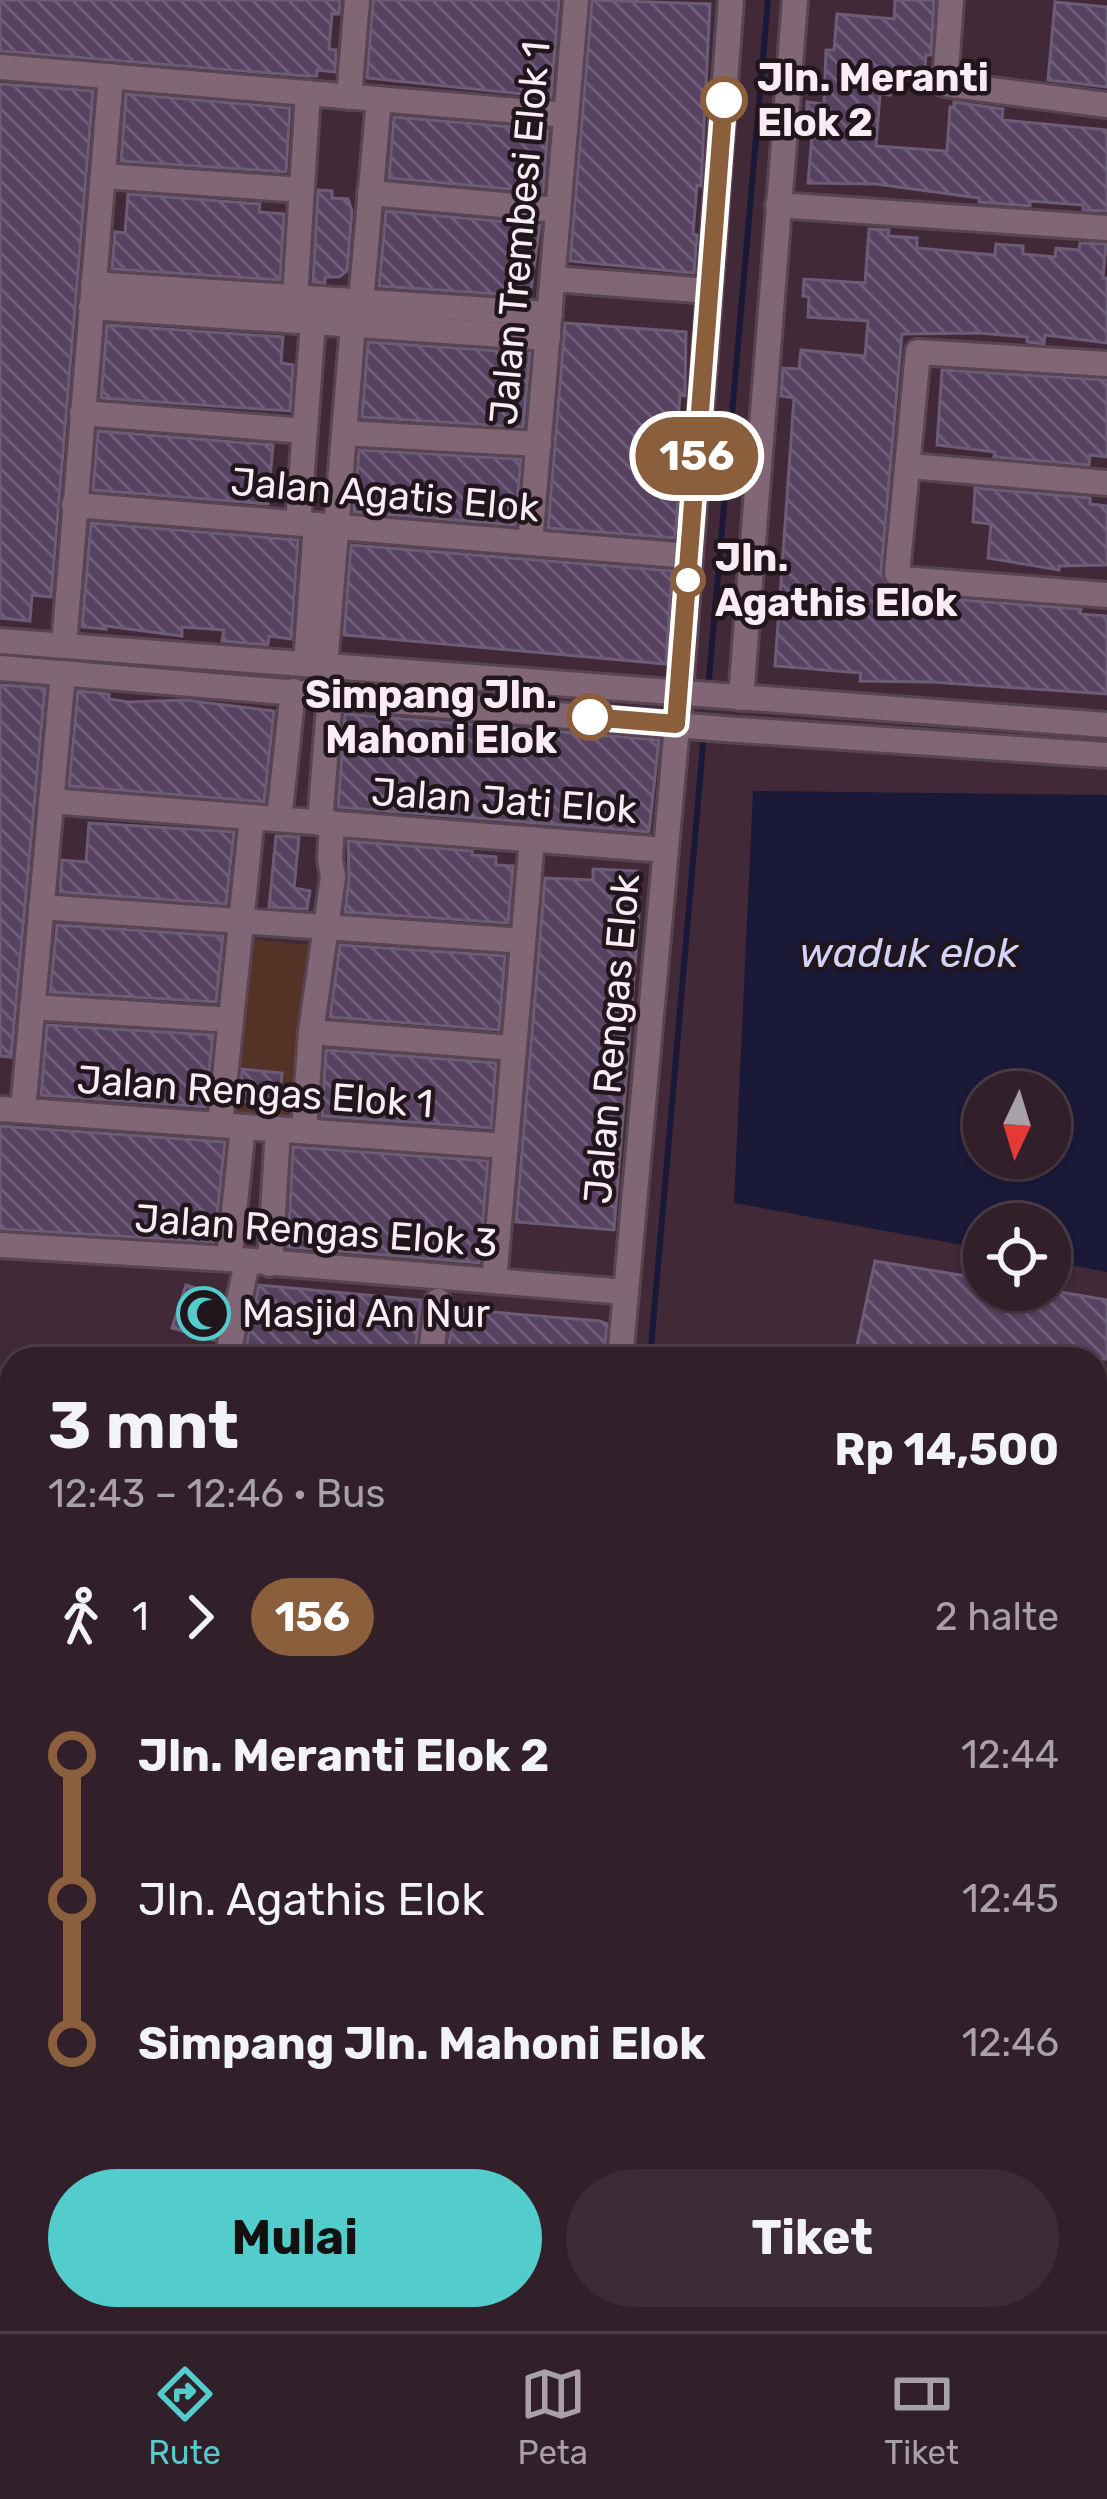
<!DOCTYPE html>
<html lang="id">
<meta charset="utf-8">
<style>
body{margin:0;font-family:Rubik,sans-serif;background:#3d2c35;color:#f1f3f6;height:100vh;display:flex;flex-direction:column;font-size:45px;white-space:nowrap}
*{box-sizing:border-box;margin:0}
p{font-size:39px;color:#a8a2a8}
.icon{flex:none;width:66px;height:66px;fill:none;stroke:currentColor;stroke-width:2;stroke-linecap:round;stroke-linejoin:round}
.map{position:relative;flex:1;overflow:hidden}
.side{position:absolute;left:0px;top:1347px;width:1107px;height:984px;display:flex;flex-direction:column;background:#311f29;border-radius:36px 36px 0 0;box-shadow:0 3px 9px #0004,0 0 0 3px #4c3d46}
.side>*{flex:none}
.badge{padding:0 24px;border-radius:39px;font-size:42px;line-height:78px}
.needle{width:78px;rotate:184deg}
.tools{position:absolute;left:963px;top:1071px;display:grid;gap:24px}
.tools a{display:grid;place-items:center;width:108px;height:108px;border-radius:50%;background:#311f29;box-shadow:0 3px 9px #0004,0 0 0 3px #4c3d46;font-size:60px}
.map>.badge{position:absolute;translate:-50% -50%;box-shadow:0 0 0 6px #fff}
.legs{display:flex;align-items:center;gap:18px;height:132px;padding:0 48px;font-size:39px}
.legs p{margin-inline-start:auto}
.head{display:flex;align-items:center;justify-content:space-between;height:204px;padding:0 48px}
h1{font-size:66px;font-weight:700;line-height:90px}
.action{display:flex;gap:24px;margin-top:auto;padding:24px 48px}
.action a{flex:1;height:138px;border-radius:72px;background:#52cdcc;color:#111;font-size:48px;font-weight:700;line-height:138px;text-align:center}
.action a+a{background:#3d2c35;color:#f1f3f6}
ul{padding:0 48px;list-style:none}
li{display:flex;align-items:center;gap:42px;height:144px;font-size:45px}
li i{display:grid;place-items:center;width:18px;height:100%;margin:0 15px;background:currentColor}
li i::after{content:'';width:30px;height:30px;margin:-15px;border:9px solid;border-radius:50%;background:#311f29}
li p{margin-inline-start:auto}
li:first-child i{background:linear-gradient(#0000 50%,currentColor 0)}
li:last-child i{background:linear-gradient(currentColor 50%,#0000 0)}
.tabs{display:flex;justify-content:space-around;align-items:center;height:168px;border-top:3px solid #4c3d46;background:#311f29;font-size:33px;color:#a8a2a8}
.tabs a{display:grid;justify-items:center;gap:6px}
.tabs .current{color:#52cdcc}
.map>svg:first-child{display:block}
.green{fill:#543326}
.water{fill:#1b1938;fill-rule:evenodd}
.lines{fill:none;stroke-linecap:round;stroke-linejoin:round}
.stream{stroke:#1b1938;stroke-width:6}
.building{fill:url(#building-back-hatch);stroke:#6c5c75;stroke-width:3}
.minor-casing{stroke:#594552;stroke-width:30}
.minor{stroke:#816676;stroke-width:24}
.line-1-casing{stroke:#fff;stroke-width:27}
.line-1{stroke:#8b5e3c;stroke-width:18}
.stop-1-dot{fill:#fff;stroke:#8b5e3c;stroke-width:6}
.labels{text-anchor:middle;dominant-baseline:central;stroke-width:9;stroke-linejoin:round;paint-order:stroke}
.stop-label{font-size:39px;font-weight:bold;fill:#fbebf4;stroke:#20161c;text-anchor:start}
.street-label{font-size:39px;fill:#fbebf4;stroke:#20161c}
.poi-label{font-size:39px;fill:#fbebf4;stroke:#20161c;text-anchor:start}
.water-label{font-size:42px;font-style:italic;fill:#d1d3f9;stroke:#20161c}
</style>
<div class="map">
<svg width="1107" height="2331" viewBox="0 0 1107 2331">
<defs>
<pattern id="building-back-hatch" width="6" height="6" patternUnits="userSpaceOnUse" patternTransform="scale(3)"><rect width="6" height="6" fill="#574262"/><path d="M-1 5l2 2M0 0l6 6M5-1l2 2" fill="none" stroke="#705d79"/></pattern>
</defs>
<rect width="100%" height="100%" fill="#412937"/>
<path class="green" d="M240 938 310 945 291 1126 227 1123Z"/>
<path class="water" d="M753 791 1107 795V1272L1050 1261V1224H984V1249L734 1203ZM984 1092H1050V1158H984Z"/>
<g class="lines">
<g class="stream">
<path d="M708 690 768 0"/>
<path d="M650 1359 704 733"/>
<path d="M0 1511 12 1505"/>
<path d="M660 2319 663 2331"/>
</g>
</g>
<g class="building">
<path d="M0 0H340L339 14H332L329 49 336 50 335 72 317 70V76H305L0 51Z"/>
<path d="M373 0H559L551 97 367 78Z"/>
<path d="M592 0 710 4 701 186 697 185 693 234 697 235 694 273 570 261Z"/>
<path d="M895 0H934L931 55H926L924 81 891 78 890 95 880 94 876 146 947 151 950 107H954V102L1003 109 1002 120 1107 130V211L1083 210V205L1030 201V206L979 202V198L876 184 808 183 813 123 806 122 807 102 824 104 826 50H834L837 14 894 19Z"/>
<path d="M1055 2 1107 7V87L1048 80Z"/>
<path d="M0 84 93 91 51 597 32 595 30 621 0 618Z"/>
<path d="M126 94 290 108 286 172 121 161Z"/>
<path d="M394 117 548 130 543 192 389 178Z"/>
<path d="M318 190 332 191V198L348 199 352 211 347 271 339 277H325V283L313 282Z"/>
<path d="M128 194 260 204 259 212 284 214 280 280 112 269 115 232 125 233Z"/>
<path d="M386 211 540 225 530 296 379 286Z"/>
<path d="M869 229 889 230 888 236 917 238V248L995 255 996 244 1023 246V254L1055 257 1056 248 1079 250 1080 243 1106 244 1103 278H1107V343L1045 335 1044 344 1027 342V337L979 333 902 334 881 571 891 595 1081 609 1080 614 1107 616V694L931 682 860 681 861 673 775 666 794 398 781 396 783 368 799 369 801 350 865 356 868 321 808 317 809 297 803 296 804 279 865 283Z"/>
<path d="M565 323 686 332 685 396 680 395 673 487H679L675 538 548 528Z"/>
<path d="M107 325 283 337 281 363 293 365 290 411 101 398Z"/>
<path d="M368 342 530 353 523 427 362 417Z"/>
<path d="M942 370 1107 380V457L1090 455 1089 465 994 457 995 452 937 445Z"/>
<path d="M98 431 273 445 268 504 93 490Z"/>
<path d="M359 450 521 459 515 525 354 512Z"/>
<path d="M975 488 1090 498V504L1107 506V565L1059 566V570L988 558 991 524 973 522Z"/>
<path d="M91 523 298 540 291 639 269 636 268 645 222 641 224 630 182 627V636L106 626V629L82 627Z"/>
<path d="M351 545 672 571 666 664 344 635Z"/>
<path d="M0 685 45 688 11 1057 0 1056Z"/>
<path d="M78 691 109 694V699L129 702 185 700 274 711 264 802 69 786Z"/>
<path d="M345 714 659 740 649 832 338 807Z"/>
<path d="M89 823 234 832 226 904 60 892 62 860 86 862Z"/>
<path d="M276 836 299 837 294 888 310 891 307 909 269 907Z"/>
<path d="M348 841 472 851V855L496 857V865L513 866 508 923 345 912 349 879Z"/>
<path d="M593 869 637 871 635 915H639L614 1230 516 1222 545 878 593 880Z"/>
<path d="M57 925 223 936 216 1002 50 992Z"/>
<path d="M340 945 505 956 499 1030 330 1017Z"/>
<path d="M47 1025 213 1035 205 1107 41 1095Z"/>
<path d="M326 1050 496 1063 491 1128 322 1116Z"/>
<path d="M242 1069 282 1073 279 1104 239 1101Z"/>
<path d="M0 1126 225 1142 214 1242 0 1229Z"/>
<path d="M293 1147 488 1161 479 1263 288 1247Z"/>
<path d="M875 1261 984 1279V1290H1049L1107 1300V1359H854Z"/>
<path d="M186 1285 223 1297 214 1340 172 1328Z"/>
<path d="M259 1285 421 1300 414 1359 244 1357Z"/>
<path d="M454 1309 600 1321 607 1324 604 1356 447 1359Z"/>
</g>
<g class="lines">
<defs>
<g id="minor">
<path d="M951 0 945 84 1107 105"/>
<path d="M0 67 566 115"/>
<path d="M349 97 357 0"/>
<path d="M103 176 302 190"/>
<path d="M370 193 558 210"/>
<path d="M778 205 1107 228"/>
<path d="M553 279 709 291"/>
<path d="M93 284 550 314"/>
<path d="M295 298 308 93"/>
<path d="M361 302 379 99"/>
<path d="M91 307 548 338"/>
<path d="M1107 364 918 352 897 573 902 579 1107 595"/>
<path d="M82 413 305 431"/>
<path d="M344 433 539 444"/>
<path d="M910 466 1107 483"/>
<path d="M74 505 690 556"/>
<path d="M298 523 313 322"/>
<path d="M530 543 576 0"/>
<path d="M0 641 1107 725"/>
<path d="M64 645 111 76"/>
<path d="M306 663 316 525"/>
<path d="M325 665 353 325"/>
<path d="M0 668 724 729 1107 755"/>
<path d="M741 698 795 0"/>
<path d="M51 801 664 850"/>
<path d="M279 819 293 691"/>
<path d="M320 823 330 694"/>
<path d="M41 907 523 941"/>
<path d="M32 1007 231 1020"/>
<path d="M311 1032 514 1048"/>
<path d="M0 1109 505 1146"/>
<path d="M23 1110 63 673"/>
<path d="M220 1125 252 817"/>
<path d="M304 1131 311 1032 333 877 330 859 332 823"/>
<path d="M0 1245 229 1259 626 1292"/>
<path d="M229 1259 243 1127"/>
<path d="M270 1264 278 1129"/>
<path d="M494 1281 532 839"/>
<path d="M227 1359 247 1262"/>
<path d="M430 1359 438 1301"/>
<path d="M620 1359 680 693 731 0"/>
<path d="M0 1411 12 1413"/>
<path d="M1095 1468 1097 1457 1107 1453"/>
<path d="M0 1616 12 1617"/>
<path d="M1095 1625 1107 1628"/>
<path d="M1095 1735 1107 1740"/>
<path d="M1095 1814 1107 1818"/>
<path d="M1095 2060 1107 2027"/>
<path d="M1095 2107 1107 2110"/>
<path d="M978 2326 1003 2331"/>
<path d="M426 2331 428 2319"/>
<path d="M771 2331 772 2319"/>
</g>
</defs>
<use href="#minor" class="minor-casing"/>
<use href="#minor" class="minor"/>
</g>
<g class="lines">
<defs>
<path id="line-1" d="M590 717 676 724 724 100"/>
</defs>
<use href="#line-1" class="line-1-casing"/>
<use href="#line-1" class="line-1"/>
</g>
<defs>
<symbol id="mosque-ring" viewBox="-11 -11 22 22"><circle r="9.5" fill="#20161c" stroke="#52cdcc" stroke-width="1.5"/><path d="M3.5-4.9A6 6 0 1 0 3.5 4.9A5 5 0 1 1 3.5-4.9Z" fill="#52cdcc"/></symbol>
</defs>
<g fill-rule="evenodd">
<use href="#mosque-ring" x="174" y="1284" width="59" height="59"/>
</g>
<g class="stop-1-dot">
<circle cx="724" cy="100" r="21"/>
<circle cx="688" cy="580" r="15"/>
<circle cx="590" cy="717" r="21"/>
</g>
<g class="labels">
<g class="stop-label">
<text x="757" y="78">Jln. Meranti<tspan x="757" dy="45">Elok 2</tspan></text>
<text x="715" y="558">Jln.<tspan x="715" dy="45">Agathis Elok</tspan></text>
<text x="557" y="695" text-anchor="end">Simpang Jln.<tspan x="557" dy="45">Mahoni Elok</tspan></text>
</g>
<g class="street-label">
<text transform="translate(520 233) rotate(-85)">Jalan Trembesi Elok 1</text>
<text transform="translate(385 495) rotate(5)">Jalan Agatis Elok</text>
<text transform="translate(504 801) rotate(4)">Jalan Jati Elok</text>
<text transform="translate(612 1039) rotate(-85)">Jalan Rengas Elok</text>
<text transform="translate(255 1092) rotate(4)">Jalan Rengas Elok 1</text>
<text transform="translate(316 1231) rotate(4)">Jalan Rengas Elok 3</text>
</g>
<g class="poi-label">
<text x="242" y="1314">Masjid An Nur</text>
</g>
<g class="water-label">
<text x="909" y="953">waduk elok</text>
</g>
</g>
</svg>
<div class="tools">
<a><svg class="needle" viewBox="-14 -14 28 28"><path d="M0-13l5 13h-10z" fill="#e53935"/><path d="M0 13l5-13h-10z" fill="#a8a2a8"/></svg></a>
<a><svg class="icon" aria-label="locate" viewBox="0 0 24 24"><circle cx="12" cy="12" r="6"/><path d="M12 2v4M12 18v4M2 12h4M18 12h4"/></svg></a>
</div>
<b class="badge" style="left:697px;top:456px;background:#8b5e3c;color:#fff">156</b>
<section class="side">
<div class="head"><div><h1>3 mnt</h1><p>12:43 – 12:46 · Bus</p></div><b>Rp 14,500</b></div>
<div class="legs"><svg class="icon" aria-label="walk" viewBox="0 0 24 24"><circle cx="13" cy="4" r="2"/><path d="M13 8l-2 6 4 7M11 14l-3 7M7 12l3-4h3l4 4"/></svg>1<svg class="icon" aria-label="forward" viewBox="0 0 24 24"><path d="M9 5l7 7-7 7"/></svg><b class="badge" style="background:#8b5e3c;color:#fff">156</b><p>2 halte</p></div>
<ul>
<li><i style="color:#8b5e3c"></i><b>Jln. Meranti Elok 2</b><p>12:44</p></li>
<li><i style="color:#8b5e3c"></i><span>Jln. Agathis Elok</span><p>12:45</p></li>
<li><i style="color:#8b5e3c"></i><b>Simpang Jln. Mahoni Elok</b><p>12:46</p></li>
</ul>
<div class="action"><a>Mulai</a><a>Tiket</a></div>
</section>
</div>
<nav class="tabs">
<a class="current"><svg class="icon" aria-label="directions" viewBox="0 0 24 24"><path d="M12 3l9 9-9 9-9-9zM9 14v-3h6M13 9l2 2-2 2"/></svg>Rute</a>
<a><svg class="icon" aria-label="map" viewBox="0 0 24 24"><path d="M3 6l6-2 6 2 6-2v14l-6 2-6-2-6 2zM9 4v14M15 6v14"/></svg>Peta</a>
<a><svg class="icon" aria-label="tickets" viewBox="0 0 24 24"><path d="M3 7h18v10H3zM15 7v10"/></svg>Tiket</a>
</nav>
